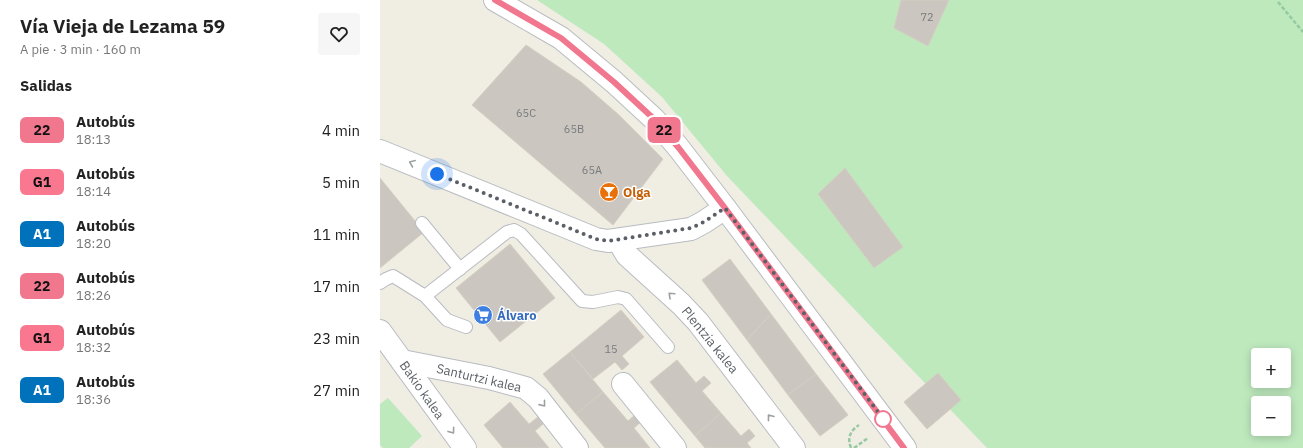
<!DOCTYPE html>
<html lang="es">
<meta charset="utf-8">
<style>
body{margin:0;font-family:"IBM Plex Sans",sans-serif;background:#f6f6f6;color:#222;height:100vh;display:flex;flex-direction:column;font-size:15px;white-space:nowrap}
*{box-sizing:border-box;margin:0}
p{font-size:13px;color:#767676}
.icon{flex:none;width:22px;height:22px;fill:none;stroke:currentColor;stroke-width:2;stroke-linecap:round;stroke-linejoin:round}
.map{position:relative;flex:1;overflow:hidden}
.details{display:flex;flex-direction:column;background:#fff;width:380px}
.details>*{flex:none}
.badge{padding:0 8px;border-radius:6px;font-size:14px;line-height:26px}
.fabs{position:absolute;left:871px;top:348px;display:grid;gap:8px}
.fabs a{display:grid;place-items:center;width:40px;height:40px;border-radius:4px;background:#fff;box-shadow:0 2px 10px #0003;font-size:20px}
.you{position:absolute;width:20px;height:20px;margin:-10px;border:3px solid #fff;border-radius:50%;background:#1a73e8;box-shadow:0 0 0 6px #1a73e833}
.map>.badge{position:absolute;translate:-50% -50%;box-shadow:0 0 0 2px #fff}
h2{padding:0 20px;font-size:15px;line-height:36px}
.round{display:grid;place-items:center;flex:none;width:42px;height:42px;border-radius:4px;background:#f6f6f6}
.head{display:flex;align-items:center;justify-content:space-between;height:68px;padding:0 20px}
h1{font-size:19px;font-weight:700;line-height:30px}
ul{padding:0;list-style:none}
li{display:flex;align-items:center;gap:12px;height:52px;padding:0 20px}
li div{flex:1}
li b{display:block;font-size:15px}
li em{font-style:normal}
li .badge{min-width:44px;font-weight:700;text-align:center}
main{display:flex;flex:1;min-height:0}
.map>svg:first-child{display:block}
.green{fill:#bee9bd;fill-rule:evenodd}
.building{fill:#cbc7c0;stroke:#d5cec1}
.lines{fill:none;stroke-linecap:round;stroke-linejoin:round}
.lane-casing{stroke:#b8bcc1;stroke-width:14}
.street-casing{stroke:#b8bcc1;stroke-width:24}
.path{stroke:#94c9a2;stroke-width:2.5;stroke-dasharray:4 2;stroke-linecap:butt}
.lane{stroke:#fff;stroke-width:12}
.street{stroke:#fff;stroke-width:22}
.oneway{stroke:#9da0a3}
.line-casing{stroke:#fff;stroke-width:9}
.line{stroke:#f1778f;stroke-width:6}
.walk{stroke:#5b6066;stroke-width:4;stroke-dasharray:0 7.2}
.stop-dot{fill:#fff;stroke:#f1778f;stroke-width:2}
.labels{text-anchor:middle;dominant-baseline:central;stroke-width:3;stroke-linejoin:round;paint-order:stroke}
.number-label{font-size:11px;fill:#777a7c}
.food-label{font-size:13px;font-weight:bold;fill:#c56008;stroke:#fff;text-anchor:start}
.shop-label{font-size:13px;font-weight:bold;fill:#366cbe;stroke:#fff;text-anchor:start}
.street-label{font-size:13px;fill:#5b6066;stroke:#fff}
</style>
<main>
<section class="details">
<div class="head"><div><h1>Vía Vieja de Lezama 59</h1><p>A pie · 3 min · 160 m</p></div><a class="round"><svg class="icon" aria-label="heart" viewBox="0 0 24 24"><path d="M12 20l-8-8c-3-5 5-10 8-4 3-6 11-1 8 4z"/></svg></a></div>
<h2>Salidas</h2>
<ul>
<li><span class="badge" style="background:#f1778f;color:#111">22</span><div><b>Autobús</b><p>18:13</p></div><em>4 min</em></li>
<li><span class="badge" style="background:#f9778f;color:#111">G1</span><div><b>Autobús</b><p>18:14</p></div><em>5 min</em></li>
<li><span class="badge" style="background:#0072bc;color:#fff">A1</span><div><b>Autobús</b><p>18:20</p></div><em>11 min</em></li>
<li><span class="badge" style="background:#f1778f;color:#111">22</span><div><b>Autobús</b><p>18:26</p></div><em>17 min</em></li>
<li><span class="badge" style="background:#f9778f;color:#111">G1</span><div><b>Autobús</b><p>18:32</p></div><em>23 min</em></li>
<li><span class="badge" style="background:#0072bc;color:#fff">A1</span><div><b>Autobús</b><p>18:36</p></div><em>27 min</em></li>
</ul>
</section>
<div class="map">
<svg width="923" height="448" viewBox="0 0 923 448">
<rect width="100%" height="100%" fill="#f0ede3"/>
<g class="green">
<path d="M157 0H923V448H607L347 176 282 97 224 44ZM878 355H904V381H878ZM878 403H904V429H878Z"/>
<path d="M8 398 42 436 29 448H3L0 445V404Z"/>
</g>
<g class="building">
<path d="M521 0H569L548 46 514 28Z"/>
<path d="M146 45 201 82 239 115 283 159 233 225 92 105Z"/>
<path d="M465 168 523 247 494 268 438 194Z"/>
<path d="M0 178 44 232 0 268Z"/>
<path d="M130 244 175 298 120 342 76 288Z"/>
<path d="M350 259 391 314 367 340 322 280Z"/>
<path d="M241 310 264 337 242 356 249 364 242 370 235 362 213 379 190 352Z"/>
<path d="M391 314 436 374 408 395 367 340Z"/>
<path d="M190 352 223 392 196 414 163 374Z"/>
<path d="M297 360 316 383 324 376 331 383 322 391 341 413 315 436 270 382Z"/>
<path d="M558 373 581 400 547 429 524 402Z"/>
<path d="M436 374 468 415 440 436 408 395Z"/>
<path d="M223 392 248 421 256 414 262 421 254 428 270 448H225L196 414Z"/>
<path d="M130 402 149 424 158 417 163 424 155 431 169 448H123L104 425Z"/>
<path d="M341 413 361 436 369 429 375 436 367 443 371 448H325L315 436Z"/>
</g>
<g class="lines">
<defs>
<g id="lane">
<path d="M42 223 80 269"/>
<path d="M0 283 6 279 13 276 45 296 67 320 86 327"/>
<path d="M45 296 127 232 134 230 141 234 202 301 213 302 238 297 246 299 288 347"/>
</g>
<g id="street">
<path d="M115 0 181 38 234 82 274 119 298 147 345 208 525 448"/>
<path d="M0 151 216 239 228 241 311 229 324 222 345 208"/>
<path d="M238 240 247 255 301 304 318 322 414 448"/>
<path d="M0 331 85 448"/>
<path d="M22 361 109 378 146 388 158 398 197 448"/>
<path d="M243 384 295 448"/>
</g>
</defs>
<use href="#lane" class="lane-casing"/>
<use href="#street" class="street-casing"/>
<g class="path">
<path d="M898 2 923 32"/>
<path d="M471 448C467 438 470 431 479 425"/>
<path d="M474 448 488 438"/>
</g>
<use href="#lane" class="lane"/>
<use href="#street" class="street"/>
</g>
<defs><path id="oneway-chevron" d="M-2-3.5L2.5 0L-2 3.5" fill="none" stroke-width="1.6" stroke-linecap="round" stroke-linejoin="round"/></defs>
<g class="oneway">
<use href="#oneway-chevron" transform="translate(32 163) rotate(-158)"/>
<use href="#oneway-chevron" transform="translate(291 295) rotate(-137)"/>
<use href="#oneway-chevron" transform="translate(163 404) rotate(51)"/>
<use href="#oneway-chevron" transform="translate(390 417) rotate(-128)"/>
<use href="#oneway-chevron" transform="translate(72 431) rotate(54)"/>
</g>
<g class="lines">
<defs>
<path id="line" d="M115 0 181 38 234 82 274 119 298 147 345 208 524 448"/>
</defs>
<use href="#line" class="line-casing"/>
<use href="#line" class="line"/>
<path class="walk" d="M57 174 216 239 228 241 311 228 324 222 345 208 504 420 503 419"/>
</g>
<defs>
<symbol id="bar-disc" viewBox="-11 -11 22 22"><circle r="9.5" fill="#e8710a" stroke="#fff"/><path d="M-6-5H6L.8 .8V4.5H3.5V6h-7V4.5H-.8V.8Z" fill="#fff"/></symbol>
<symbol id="supermarket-disc" viewBox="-11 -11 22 22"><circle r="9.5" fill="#3f7fe0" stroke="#fff"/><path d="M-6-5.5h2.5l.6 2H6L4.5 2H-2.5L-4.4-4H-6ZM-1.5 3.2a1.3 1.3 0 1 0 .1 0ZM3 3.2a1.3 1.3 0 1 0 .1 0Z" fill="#fff"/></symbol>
</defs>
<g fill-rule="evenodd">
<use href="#bar-disc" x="218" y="181" width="22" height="22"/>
<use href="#supermarket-disc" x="92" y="304" width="22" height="22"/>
</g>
<circle class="stop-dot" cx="503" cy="419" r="8"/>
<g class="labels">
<g class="number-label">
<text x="547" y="17">72</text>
<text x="146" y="113">65C</text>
<text x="194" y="129">65B</text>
<text x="212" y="170">65A</text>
<text x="231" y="349">15</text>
</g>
<g class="food-label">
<text x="243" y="192">Olga</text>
</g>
<g class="shop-label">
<text x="117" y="315">Álvaro</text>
</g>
<g class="street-label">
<text transform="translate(330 340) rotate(51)">Plentzia kalea</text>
<text transform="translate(99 378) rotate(13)">Santurtzi kalea</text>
<text transform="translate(42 390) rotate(55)">Bakio kalea</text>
</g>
</g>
</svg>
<div class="fabs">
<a>+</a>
<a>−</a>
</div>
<div class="you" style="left:57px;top:174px"></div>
<b class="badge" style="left:284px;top:130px;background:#f1778f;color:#111">22</b>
</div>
</main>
